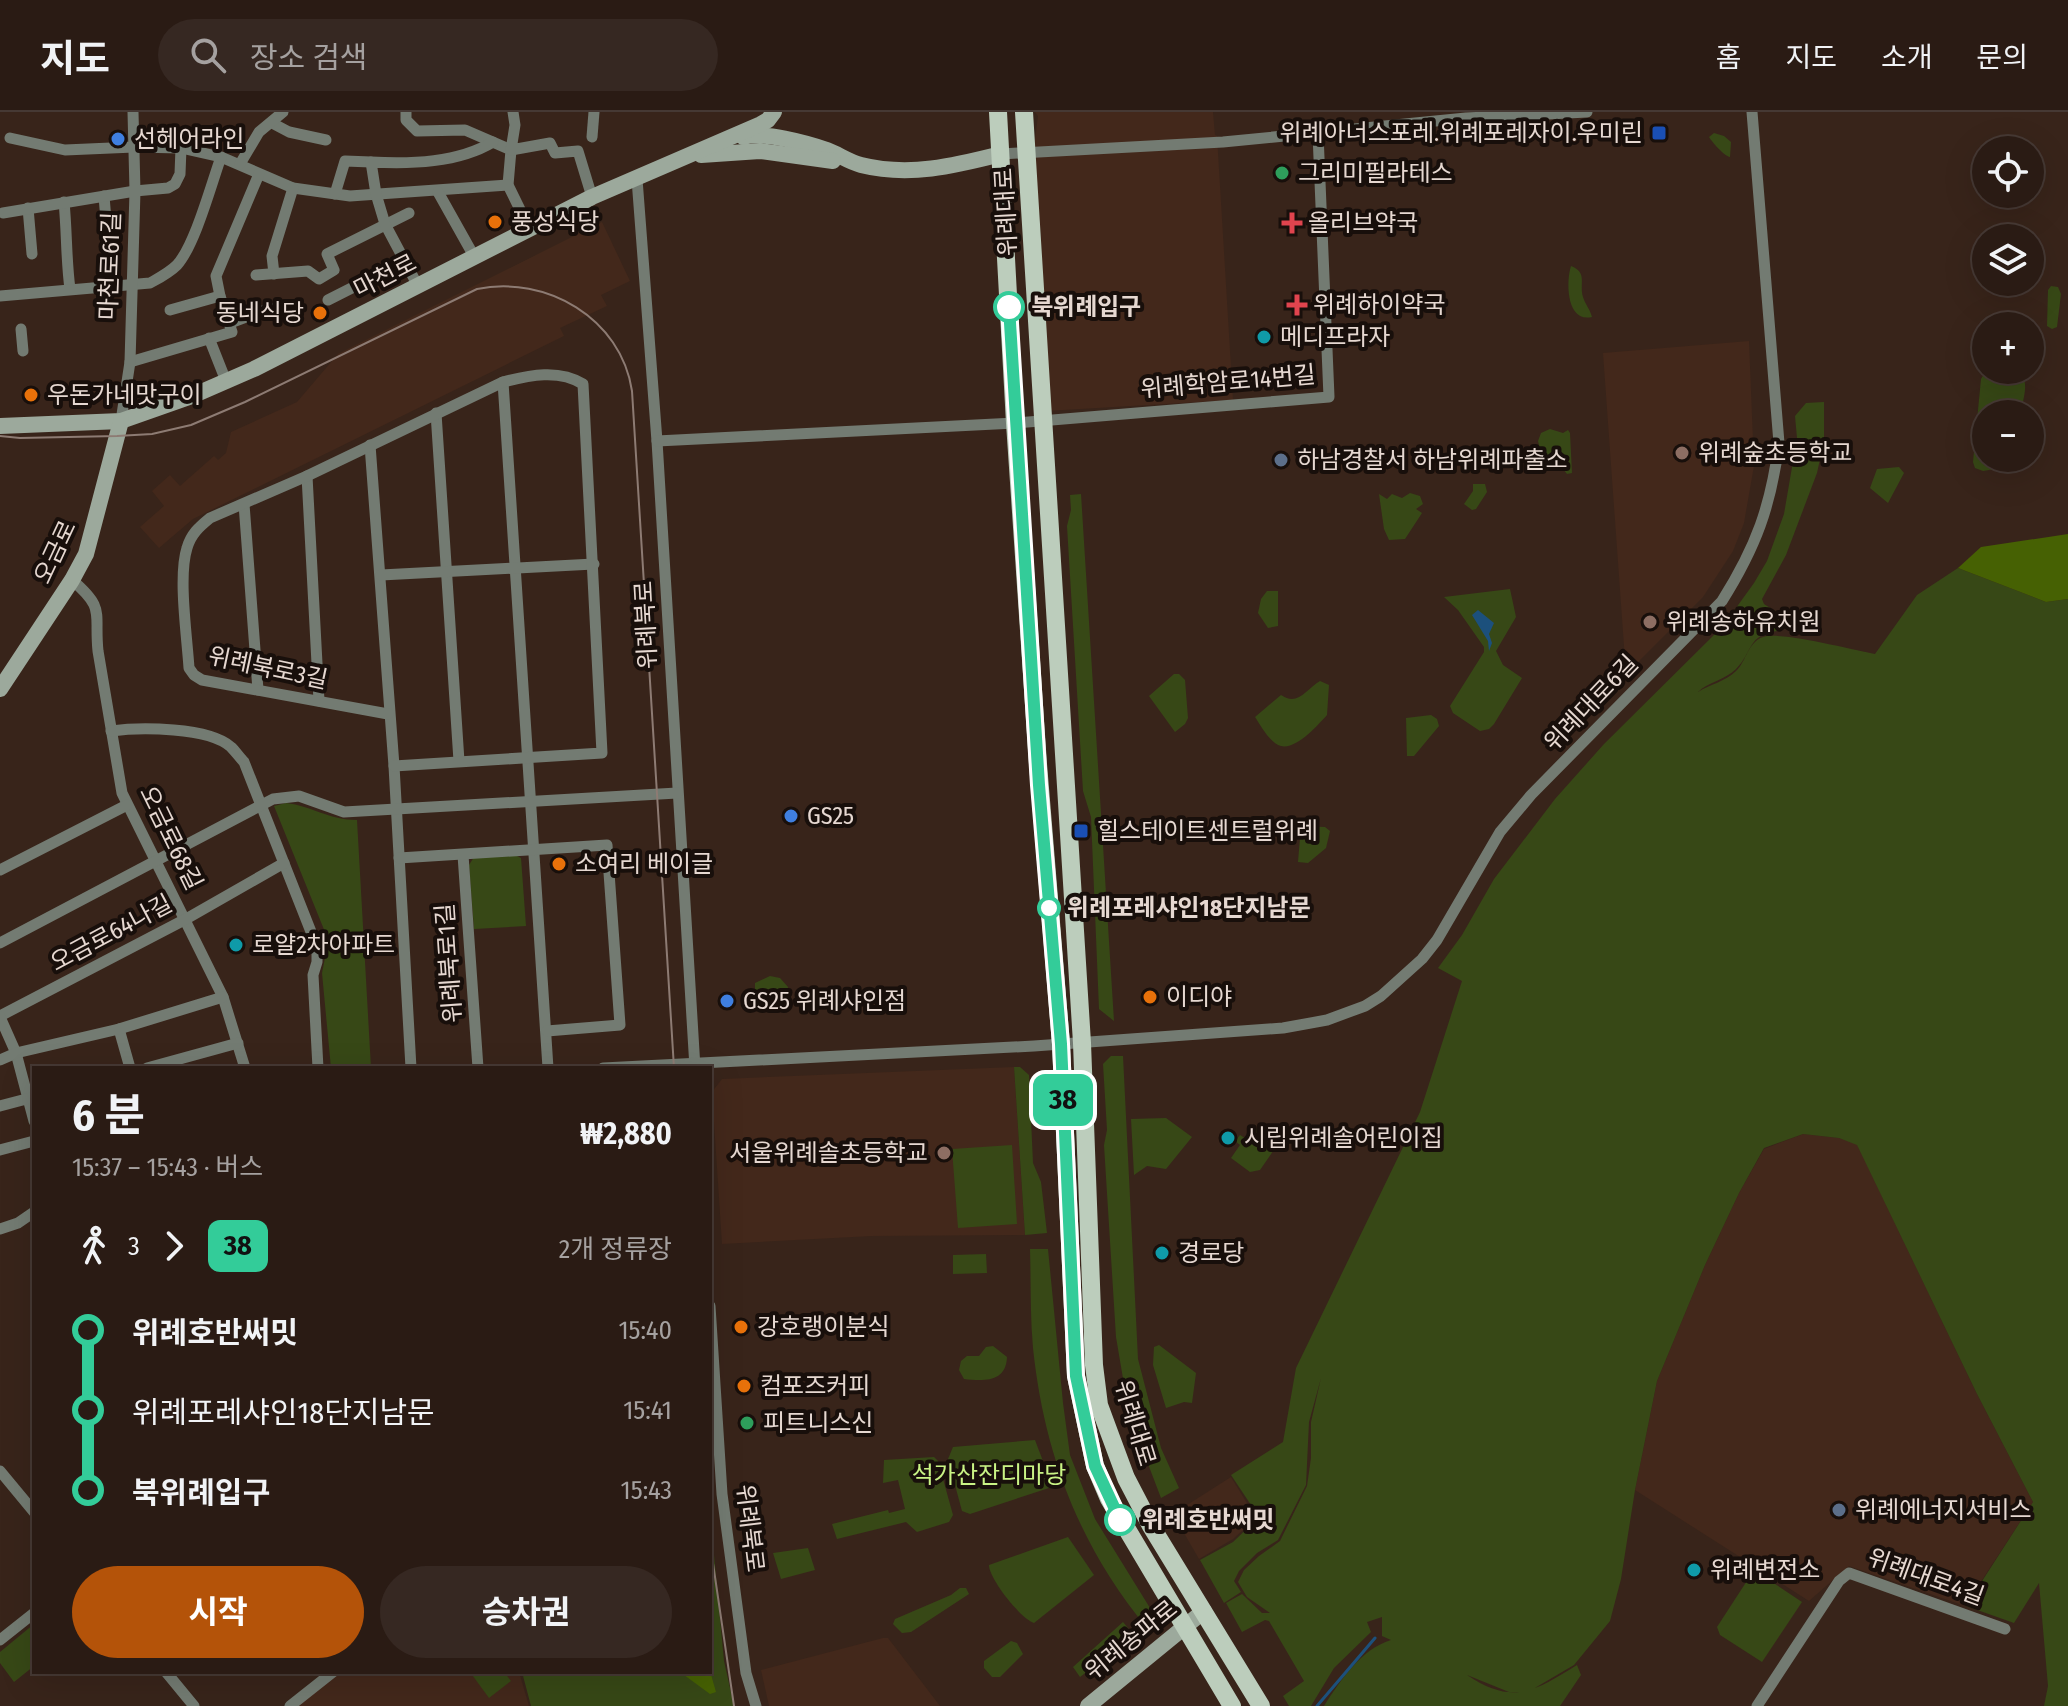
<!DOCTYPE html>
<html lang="ko">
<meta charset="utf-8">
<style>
body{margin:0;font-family:"Fira Sans Condensed","Noto Sans KR",sans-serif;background:#362822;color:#f1f3f6;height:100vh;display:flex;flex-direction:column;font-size:30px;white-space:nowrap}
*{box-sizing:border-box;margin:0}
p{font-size:26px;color:#a5a1a0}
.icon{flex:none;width:44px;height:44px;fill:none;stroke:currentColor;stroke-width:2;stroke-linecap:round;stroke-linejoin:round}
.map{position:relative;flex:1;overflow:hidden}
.details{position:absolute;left:32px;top:954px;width:680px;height:608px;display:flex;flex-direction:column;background:#2a1b14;border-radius:0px;box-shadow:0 8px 32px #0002,0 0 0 2px #463934}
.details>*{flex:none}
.badge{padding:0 16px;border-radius:12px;font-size:28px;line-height:52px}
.controls{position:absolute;left:1972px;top:24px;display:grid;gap:16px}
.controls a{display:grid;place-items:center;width:72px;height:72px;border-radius:50%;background:#2a1b14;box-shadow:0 8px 32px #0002,0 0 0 2px #463934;font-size:40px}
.map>.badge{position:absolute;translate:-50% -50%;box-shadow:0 0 0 4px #fff}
.legs{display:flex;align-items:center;gap:12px;height:88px;padding:0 40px;font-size:26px}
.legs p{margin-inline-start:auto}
.summary{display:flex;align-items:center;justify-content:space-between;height:136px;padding:0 40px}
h1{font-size:44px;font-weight:700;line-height:60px}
.cta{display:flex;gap:16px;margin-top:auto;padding:16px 40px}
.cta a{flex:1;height:92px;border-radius:48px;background:#b45309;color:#fff;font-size:32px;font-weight:700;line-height:92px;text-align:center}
.cta a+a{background:#362822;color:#f1f3f6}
ul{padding:0 40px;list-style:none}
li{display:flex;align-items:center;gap:28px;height:80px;font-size:30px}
li i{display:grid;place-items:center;width:12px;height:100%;margin:0 10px;background:currentColor}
li i::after{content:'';width:20px;height:20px;margin:-10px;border:6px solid;border-radius:50%;background:#2a1b14}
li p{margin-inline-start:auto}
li:first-child i{background:linear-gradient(#0000 50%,currentColor 0)}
li:last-child i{background:linear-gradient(currentColor 50%,#0000 0)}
header{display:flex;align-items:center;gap:48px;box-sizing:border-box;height:112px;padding:0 40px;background:#2a1b14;border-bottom:2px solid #463934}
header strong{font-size:38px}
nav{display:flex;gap:44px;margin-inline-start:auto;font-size:28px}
.search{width:560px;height:72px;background:#362822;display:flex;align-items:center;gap:20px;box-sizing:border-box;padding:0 28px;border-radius:44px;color:#a5a1a0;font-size:30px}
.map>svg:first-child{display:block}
.built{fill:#43281b}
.green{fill:#374816}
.forest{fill:#466103}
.water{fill:#1c507c}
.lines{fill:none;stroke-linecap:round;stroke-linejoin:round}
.stream{stroke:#1c507c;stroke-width:3}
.street{stroke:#737b72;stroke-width:11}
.secondary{stroke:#9ca99c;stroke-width:16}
.primary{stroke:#bccdbc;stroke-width:18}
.tram{stroke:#8d7b73;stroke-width:2}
.line-1-casing{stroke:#fff;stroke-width:18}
.line-1{stroke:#3c9;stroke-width:12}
.transit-dot{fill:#1a4fb4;stroke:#180f0b;stroke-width:3}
.shop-dot{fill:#3f7fe0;stroke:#180f0b;stroke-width:3}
.leisure-dot{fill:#2e9e5b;stroke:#180f0b;stroke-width:3}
.food-dot{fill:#e8710a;stroke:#180f0b;stroke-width:3}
.health-dot{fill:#e0444e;stroke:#180f0b;stroke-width:3}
.stop-1-dot{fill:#fff;stroke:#3c9;stroke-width:4}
.culture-dot{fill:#0f9aa8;stroke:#180f0b;stroke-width:3}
.education-dot{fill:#8d6e63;stroke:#180f0b;stroke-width:3}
.service-dot{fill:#5c6f8a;stroke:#180f0b;stroke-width:3}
.labels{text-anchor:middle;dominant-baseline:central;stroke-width:8;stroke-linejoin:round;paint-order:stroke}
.poi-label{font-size:24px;fill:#e6d8d1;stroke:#180f0b;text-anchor:start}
.street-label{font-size:24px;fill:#e6d8d1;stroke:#180f0b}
.stop-label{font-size:24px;font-weight:bold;fill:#e6d8d1;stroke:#180f0b;text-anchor:start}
.park-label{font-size:24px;fill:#c9f385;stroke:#180f0b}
</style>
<header>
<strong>지도</strong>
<div class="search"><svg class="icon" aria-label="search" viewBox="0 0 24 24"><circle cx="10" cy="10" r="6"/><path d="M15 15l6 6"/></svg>장소 검색</div>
<nav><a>홈</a><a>지도</a><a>소개</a><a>문의</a></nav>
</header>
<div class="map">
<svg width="2068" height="1594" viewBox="0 0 2068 1594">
<rect width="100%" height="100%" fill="#38241a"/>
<g class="built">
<path d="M1035 0H1213L1215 23 1217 24 1233 288 1046 299 1041 125 1034 35 1038 4Z"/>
<path d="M602 110 630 169 601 183 607 194 560 216 564 224 193 407 159 436 140 415 164 394 152 379 170 363 180 374 214 344 218 348 226 341 231 320 297 290 338 242Z"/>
<path d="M1749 229 1754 354 1744 411 1733 439 1703 485 1626 562 1603 241Z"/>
<path d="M1014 955 1025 1123 872 1124 722 1132 712 980 722 967Z"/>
<path d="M1803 1022 1839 1026 1857 1032 1977 1282 2033 1390 1965 1494 1849 1454 1809 1489 1635 1378 1657 1269 1705 1153 1739 1081 1764 1037Z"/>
<path d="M1231 1365 1256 1406 1233 1427 1199 1447 1173 1402Z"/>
<path d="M883 1526H888L940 1594H769L761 1558Z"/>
<path d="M332 1560H519L529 1594H290Z"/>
</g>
<g class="green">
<path d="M1714 21 1724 24 1731 30 1730 45C1724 44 1712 30 1709 25Z"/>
<path d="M1571 154C1588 161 1579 171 1583 185 1585 192 1590 197 1592 205 1566 211 1566 169 1571 154Z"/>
<path d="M2051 174 2058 175 2061 182 2057 215 2052 217 2047 214 2048 178Z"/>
<path d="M2017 260C2032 267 2022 288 2021 302H1986V346H2022L2019 353 1983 359 1975 356 1973 350 1981 267 1984 262Z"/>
<path d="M1824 290V329L1817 361 1786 443 1762 487 1764 492 1786 506 1777 519C1747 523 1753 540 1736 557 1725 568 1708 570 1698 580 1710 572 1725 570 1736 559 1746 550 1748 530 1763 525 1780 519 1853 538 1875 542L1917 483 1958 456 2046 490 2068 487V1594H2044L2048 1574 2039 1471 2014 1511 1966 1494 2033 1390 1977 1282 1857 1033 1839 1026 1803 1022 1764 1036 1739 1081 1705 1153 1657 1269 1635 1378 1621 1467 1610 1509 1574 1553 1528 1580H1509L1467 1563C1513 1594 1535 1579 1577 1553L1581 1563 1560 1594H1324C1340 1569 1361 1537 1391 1528L1382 1524V1505L1367 1510 1371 1520 1334 1556 1311 1594H1289L1283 1584 1304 1569 1269 1509 1265 1508 1242 1520 1226 1491 1242 1482 1262 1501H1270L1247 1485 1238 1470 1244 1458 1259 1444 1280 1429 1307 1374 1311 1346V1310L1321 1266 1309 1310 1306 1373 1278 1428 1257 1441 1239 1459 1234 1469 1241 1480 1224 1491 1200 1448 1233 1430 1259 1405 1231 1363 1283 1330 1296 1256 1420 1000 1462 869 1438 856 1462 823 1494 767 1555 687 1604 632 1723 514 1754 471 1767 449 1784 402 1797 326 1795 304 1806 291Z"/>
<path d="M1550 317 1563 321 1568 318 1570 321 1572 361 1567 362 1559 352 1541 341 1538 329 1541 321Z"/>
<path d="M1899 355 1904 361 1888 391 1870 376 1877 357Z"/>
<path d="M1473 372H1485L1487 380 1476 397 1472 398 1464 392 1473 379Z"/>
<path d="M1410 381 1420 384 1423 392 1416 397 1422 401 1405 427 1389 428 1384 417 1379 382 1387 387 1392 382 1402 386Z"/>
<path d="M1081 382 1114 909 1099 897 1091 705 1083 679 1067 414 1071 398 1070 383Z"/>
<path d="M1510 477 1516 505 1496 539 1503 553 1522 566 1494 612 1489 617 1480 619 1453 601 1450 594 1484 540V535L1458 498 1444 485Z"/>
<path d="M1278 479V514L1268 516 1258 501 1261 487 1267 479Z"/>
<path d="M1174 562H1179L1185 568 1188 606 1185 612 1175 620 1149 584Z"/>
<path d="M1320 569 1329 573 1327 603C1318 613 1296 638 1281 634 1270 631 1261 614 1255 605L1281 583C1298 595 1306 577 1320 569Z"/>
<path d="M1431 603 1437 607 1439 614 1414 644H1407L1406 606Z"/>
<path d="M286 691C312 694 329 708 357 708L371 956H331L322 861 327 836 325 820 274 694Z"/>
<path d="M1301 714 1325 715 1330 719 1326 736 1308 751 1298 750Z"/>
<path d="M515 743 521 746 526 814 474 817 469 753 474 745Z"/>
<path d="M770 864 780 866 788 875 787 890 784 894 774 889 766 890 762 894 755 890V871Z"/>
<path d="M1111 944H1123L1138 1247 1161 1336 1179 1376 1161 1386 1129 1302 1116 1225 1104 1033 1107 1018 1103 952Z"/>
<path d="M1020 955 1029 963 1033 1051 1041 1070 1047 1121 1025 1123 1014 955Z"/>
<path d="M1166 1006 1192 1025 1166 1057 1147 1054 1134 1063 1131 1007Z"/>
<path d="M1257 1016 1278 1032 1260 1058 1250 1060 1231 1046 1240 1033 1235 1029 1240 1023 1248 1028Z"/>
<path d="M1012 1033 1017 1112 958 1116 952 1037Z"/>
<path d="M1030 1137H1048L1063 1291 1070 1343 1095 1407 1150 1496 1147 1516C1079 1434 1044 1341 1033 1236 1030 1203 1031 1170 1030 1137Z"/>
<path d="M986 1142 987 1161 953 1162V1143Z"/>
<path d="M1159 1233 1196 1261 1192 1291 1184 1290 1166 1296 1153 1253 1154 1235Z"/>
<path d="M993 1234 1007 1245C1006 1271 983 1269 964 1267L959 1258 961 1249 967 1244H979L986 1235Z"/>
<path d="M1035 1328 1052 1373 1049 1376 970 1402 962 1399 948 1347 953 1335Z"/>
<path d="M934 1345 938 1349 953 1403 949 1410 917 1420 906 1410 837 1427 832 1412 888 1398 889 1401 905 1397 898 1368 883 1371 884 1348Z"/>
<path d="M1068 1425 1094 1463 1034 1511C1021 1507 989 1467 989 1453Z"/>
<path d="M713 1432 724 1549 734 1594H531L522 1560H710V1433Z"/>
<path d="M808 1436 815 1458 781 1467 773 1441Z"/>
<path d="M1754 1458 1802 1490 1762 1550 1720 1523 1717 1515Z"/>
<path d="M960 1476H966L969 1482 911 1520 902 1521 893 1512 895 1507 951 1483Z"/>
<path d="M1123 1510 1133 1522 1132 1525 1080 1565 1073 1555Z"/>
<path d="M34 1512V1554L14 1570 0 1551V1540Z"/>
<path d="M1011 1529 1017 1531 1023 1542 1000 1565H992L984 1556V1549Z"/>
<path d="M470 1560H504L511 1569 489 1586Z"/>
</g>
<g class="forest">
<path d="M2068 422V487L2046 490 1958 456 1981 435Z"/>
<path d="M710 1559 716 1580 710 1582 680 1560Z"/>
</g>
<path class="water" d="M1478 498 1494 511 1489 522 1492 531 1489 539 1488 529 1472 503Z"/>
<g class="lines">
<path class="stream" d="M1317 1594 1375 1526"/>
<g class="street">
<path d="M406 0V8L417 19 465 18 511 38 508 73 530 118"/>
<path d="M513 0 515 13 511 38 550 31 555 41 578 39 592 85"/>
<path d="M272 11 289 20 326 28"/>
<path d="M592 25 594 0"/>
<path d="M10 26 65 38 134 35 181 36 221 45 293 76 350 84 508 73"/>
<path d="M1001 42 1223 30 1466 6 1587 0"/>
<path d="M240 52 259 20 283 0"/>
<path d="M637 67 657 329 695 956"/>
<path d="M438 80 475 146"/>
<path d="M335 82 345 49 371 50"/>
<path d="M104 84 109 145"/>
<path d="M64 90C67 120 66 147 70 177"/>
<path d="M28 96 32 142"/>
<path d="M3 101 135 79 168 76 175 72 180 62 181 36"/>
<path d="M274 162 272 144 293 76"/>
<path d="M256 163 308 159 319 167 334 158 327 142 409 101"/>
<path d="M418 174 385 112 376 82 371 50C411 52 458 51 493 30"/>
<path d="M0 184 150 171C159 166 169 161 177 153 195 133 211 73 221 45"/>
<path d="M328 188 405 149"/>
<path d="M170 198 220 184"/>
<path d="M230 211 271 196"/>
<path d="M21 217 23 239"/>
<path d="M209 226 226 269"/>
<path d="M130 250 232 220 220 184 216 164 259 62"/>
<path d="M503 270 548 956"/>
<path d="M436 301 459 649"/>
<path d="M121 309 130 250 135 79 133 0"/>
<path d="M657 329 1015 311 1329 285 1318 22"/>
<path d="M370 333 394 654 411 956"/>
<path d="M307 364 319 589"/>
<path d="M244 392 258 578"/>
<path d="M381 463 594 452"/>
<path d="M72 468C106 497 94 500 98 539L122 681 223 885 245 956"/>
<path d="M388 602 202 568 194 563 189 556C187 524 178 464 187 436 191 422 199 415 210 406L307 364 503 270C530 263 559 257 583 272L602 641 394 654"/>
<path d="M111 619C140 615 209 615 231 635 236 640 240 646 244 650L317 835V850L313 863 318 956"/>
<path d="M463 743 478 956"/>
<path d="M399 746 607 733 620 913 547 919"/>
<path d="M0 758 127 693"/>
<path d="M0 831 273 687 299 684 344 700 677 681"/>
<path d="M0 904 186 807 284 751"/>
<path d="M0 905 16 941 34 1009"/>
<path d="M119 917 130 956"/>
<path d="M0 948 16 941 119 917 223 885"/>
<path d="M147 956 238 931"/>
<path d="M603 956 1034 934 1283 916 1327 908 1365 894 1381 884 1422 847 1437 828 1500 720 1531 683 1722 489C1756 435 1771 394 1779 331L1752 0"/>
<path d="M0 994 34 985"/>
<path d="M0 1038 34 1029"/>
<path d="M0 1117 18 1111 34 1100"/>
<path d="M710 1194 722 1382 746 1561 756 1594"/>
<path d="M0 1359 34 1400"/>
<path d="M0 1528 34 1501"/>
<path d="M166 1560 194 1594"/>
<path d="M290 1594 333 1560"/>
<path d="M1757 1594 1839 1469 1849 1461 2005 1517"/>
</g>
<g class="secondary">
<path d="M743 25C763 19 806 31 827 38 838 42 849 50 861 53 909 65 954 54 1001 42"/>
<path d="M701 43 760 39 833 49"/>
<path d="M0 314 121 309 192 284 254 257 592 85 761 12 768 8 774 0"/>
<path d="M0 577 72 468 86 442 121 309"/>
<path d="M1088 1594 1204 1499"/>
</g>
<g class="primary">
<path d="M998 0 1015 311 1038 652 1061 932 1076 1264 1095 1354 1109 1387 1232 1594"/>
<path d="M1024 0 1082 931 1094 1253 1099 1293 1126 1366 1151 1414 1261 1594"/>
</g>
<g class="tram">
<path d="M0 324 20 326 117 324 152 322 191 313 245 290 477 177C546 163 621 206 632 279L674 956"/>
<path d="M710 1431 734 1594"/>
</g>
</g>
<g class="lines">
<defs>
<path id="line-1" d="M1009 195 1039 673 1061 932 1076 1264 1095 1354 1120 1408"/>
</defs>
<use href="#line-1" class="line-1-casing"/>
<use href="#line-1" class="line-1"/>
</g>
<g class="transit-dot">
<rect x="1651" y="13" width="16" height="16" rx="4"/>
<rect x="1073" y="711" width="16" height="16" rx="4"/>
</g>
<g class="shop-dot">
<circle cx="118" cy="27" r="8"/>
<circle cx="791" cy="704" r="8"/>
<circle cx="727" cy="889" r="8"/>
</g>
<g class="leisure-dot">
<circle cx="1282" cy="61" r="8"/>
<circle cx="747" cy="1311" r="8"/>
</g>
<g class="food-dot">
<circle cx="495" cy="110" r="8"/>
<circle cx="320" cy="201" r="8"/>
<circle cx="31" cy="283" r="8"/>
<circle cx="559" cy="752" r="8"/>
<circle cx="1150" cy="885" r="8"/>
<circle cx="741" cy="1215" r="8"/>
<circle cx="744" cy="1274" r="8"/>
</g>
<g class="health-dot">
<path d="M1288 99h8v8h8v8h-8v8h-8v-8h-8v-8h8z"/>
<path d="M1293 181h8v8h8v8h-8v8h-8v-8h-8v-8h8z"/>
</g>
<g class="stop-1-dot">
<circle cx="1009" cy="195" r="14"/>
<circle cx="1049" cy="796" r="10"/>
<circle cx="1120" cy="1408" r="14"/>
</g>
<g class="culture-dot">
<circle cx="1264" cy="225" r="8"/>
<circle cx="236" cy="833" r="8"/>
<circle cx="1228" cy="1026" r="8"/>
<circle cx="1162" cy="1141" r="8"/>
<circle cx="1694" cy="1458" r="8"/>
</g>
<g class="education-dot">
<circle cx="1682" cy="341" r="8"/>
<circle cx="1650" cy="510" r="8"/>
<circle cx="944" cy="1041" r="8"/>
</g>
<g class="service-dot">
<circle cx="1281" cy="348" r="8"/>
<circle cx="1839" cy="1398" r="8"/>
</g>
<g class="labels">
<g class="poi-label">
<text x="1643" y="21" text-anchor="end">위례아너스포레.위례포레자이.우미린</text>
<text x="134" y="27">선헤어라인</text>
<text x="1298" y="61">그리미필라테스</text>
<text x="511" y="110">풍성식당</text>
<text x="1308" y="111">올리브약국</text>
<text x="1313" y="193">위례하이약국</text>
<text x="304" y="201" text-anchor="end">동네식당</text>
<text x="1280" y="225">메디프라자</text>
<text x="47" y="283">우돈가네맛구이</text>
<text x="1698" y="341">위례숲초등학교</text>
<text x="1297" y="348">하남경찰서 하남위례파출소</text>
<text x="1666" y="510">위례송하유치원</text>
<text x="807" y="704">GS25</text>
<text x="1097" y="719">힐스테이트센트럴위례</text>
<text x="575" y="752">소여리 베이글</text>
<text x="252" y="833">로얄2차아파트</text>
<text x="1166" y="885">이디야</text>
<text x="743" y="889">GS25 위례샤인점</text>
<text x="1244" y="1026">시립위례솔어린이집</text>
<text x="928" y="1041" text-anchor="end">서울위례솔초등학교</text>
<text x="1178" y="1141">경로당</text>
<text x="757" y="1215">강호랭이분식</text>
<text x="760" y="1274">컴포즈커피</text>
<text x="763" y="1311">피트니스신</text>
<text x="1855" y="1398">위례에너지서비스</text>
<text x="1710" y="1458">위례변전소</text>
</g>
<g class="street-label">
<text transform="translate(1006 100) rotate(-93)">위례대로</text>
<text transform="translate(110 154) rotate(-88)">마천로61길</text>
<text transform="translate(385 164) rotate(-27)">마천로</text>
<text transform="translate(1228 270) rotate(-5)">위례학암로14번길</text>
<text transform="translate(55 440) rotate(-65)">오금로</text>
<text transform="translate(646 513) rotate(-93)">위례북로</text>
<text transform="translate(268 556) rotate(12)">위례북로3길</text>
<text transform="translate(1591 591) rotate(-46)">위례대로6길</text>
<text transform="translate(171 726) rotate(64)">오금로68길</text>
<text transform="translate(111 821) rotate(-28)">오금로64나길</text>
<text transform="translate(449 851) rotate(-94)">위례북로1길</text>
<text transform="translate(1135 1311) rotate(73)">위례대로</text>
<text transform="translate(750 1416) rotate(83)">위례북로</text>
<text transform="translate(1926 1465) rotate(20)">위례대로4길</text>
<text transform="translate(1131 1528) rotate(-39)">위례송파로</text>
</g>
<g class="stop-label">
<text x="1031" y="195">북위례입구</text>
<text x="1067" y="796">위례포레샤인18단지남문</text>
<text x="1142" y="1408">위례호반써밋</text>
</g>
<g class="park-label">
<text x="989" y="1363">석가산잔디마당</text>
</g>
</g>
</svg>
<div class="controls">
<a><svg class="icon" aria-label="locate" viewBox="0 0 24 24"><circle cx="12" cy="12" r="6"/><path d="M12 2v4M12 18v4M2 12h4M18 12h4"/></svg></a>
<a><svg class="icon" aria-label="layers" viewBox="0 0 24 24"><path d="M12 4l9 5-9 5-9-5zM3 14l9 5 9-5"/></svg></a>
<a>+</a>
<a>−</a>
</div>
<b class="badge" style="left:1063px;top:988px;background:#3c9;color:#111">38</b>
<section class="details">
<div class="summary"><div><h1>6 분</h1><p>15:37 – 15:43 · 버스</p></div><b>₩2,880</b></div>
<div class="legs"><svg class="icon" aria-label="walk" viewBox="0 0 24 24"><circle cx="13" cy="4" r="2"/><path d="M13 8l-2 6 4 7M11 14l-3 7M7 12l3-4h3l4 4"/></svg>3<svg class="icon" aria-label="forward" viewBox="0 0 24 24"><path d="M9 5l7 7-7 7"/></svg><b class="badge" style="background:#3c9;color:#111">38</b><p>2개 정류장</p></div>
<ul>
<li><i style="color:#3c9"></i><b>위례호반써밋</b><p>15:40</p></li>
<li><i style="color:#3c9"></i><span>위례포레샤인18단지남문</span><p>15:41</p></li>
<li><i style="color:#3c9"></i><b>북위례입구</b><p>15:43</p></li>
</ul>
<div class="cta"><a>시작</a><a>승차권</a></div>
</section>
</div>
